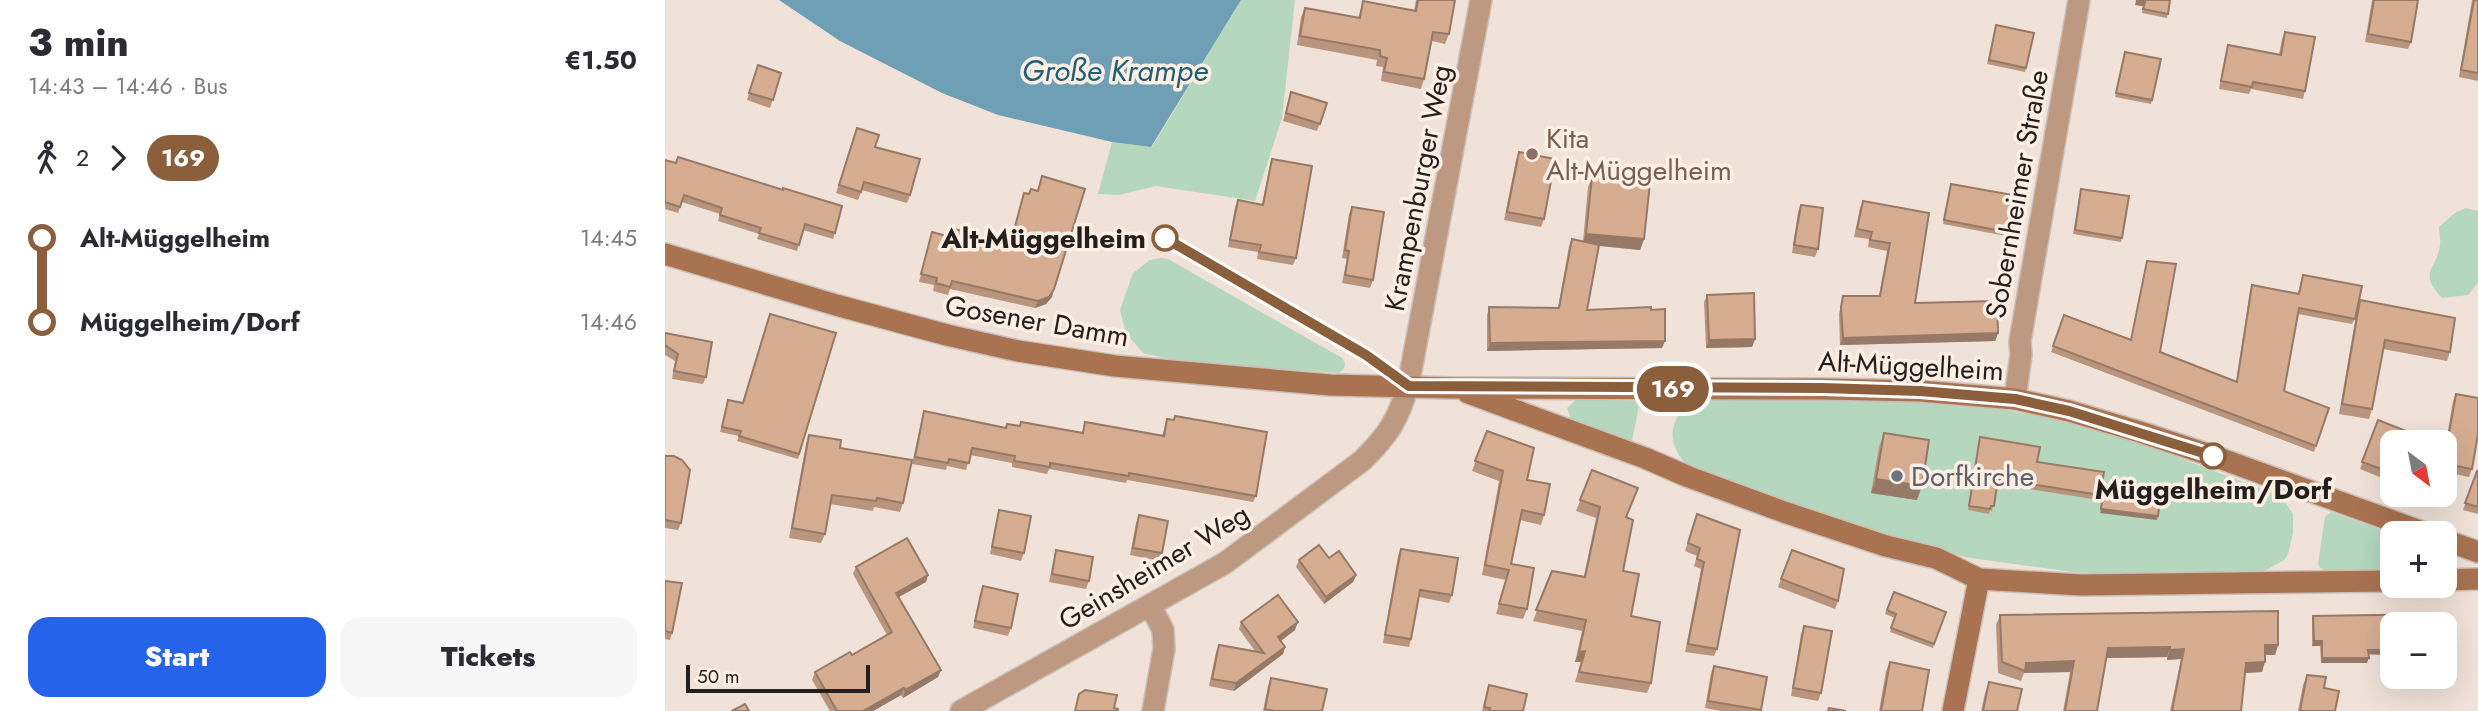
<!DOCTYPE html>
<meta charset="utf-8">
<style>
body{margin:0;font-family:Jost,sans-serif;background:#f7f7f7;color:#2b2b33;height:100vh;display:flex;flex-direction:column;font-size:26px;white-space:nowrap}
*{box-sizing:border-box;margin:0}
p{font-size:23px;color:#7c7c81}
.icon{flex:none;width:38px;height:38px;fill:none;stroke:currentColor;stroke-width:2;stroke-linecap:round;stroke-linejoin:round}
.map{position:relative;flex:1;overflow:hidden}
.panel{display:flex;flex-direction:column;background:#fff;width:665px}
.panel>*{flex:none}
.badge{padding:0 14px;border-radius:23px;font-size:24px;line-height:46px}
.needle{width:46px;rotate:148deg}
.tools{position:absolute;left:1715px;top:430px;display:grid;gap:14px}
.tools a{display:grid;place-items:center;width:77px;height:77px;border-radius:14px;background:#fff;box-shadow:0 7px 28px #0002;font-size:35px}
.scale{position:absolute;left:21px;bottom:18px;width:184px;box-sizing:border-box;padding-left:7px;border:4px solid #241f1c;border-top:0;font-size:19px;line-height:24px;white-space:nowrap;color:#241f1c;-webkit-text-stroke:5px #feefe5;paint-order:stroke}
.map>.badge{position:absolute;translate:-50% -50%;box-shadow:0 0 0 4px #fff}
.legs{display:flex;align-items:center;gap:10px;height:77px;padding:0 28px;font-size:23px}
.legs p{margin-inline-start:auto}
.summary{display:flex;align-items:center;justify-content:space-between;height:119px;padding:0 28px}
h1{font-size:38px;font-weight:800;line-height:52px}
.cta{display:flex;gap:14px;margin-top:auto;padding:14px 28px}
.cta a{flex:1;height:80px;border-radius:21px;background:#2563eb;color:#fff;font-size:28px;font-weight:800;line-height:80px;text-align:center}
.cta a+a{background:#f7f7f7;color:#2b2b33}
ul{padding:0 28px;list-style:none}
li{display:flex;align-items:center;gap:24px;height:84px;font-size:26px}
li i{display:grid;place-items:center;width:10px;height:100%;margin:0 9px;background:currentColor}
li i::after{content:'';width:18px;height:18px;margin:-9px;border:5px solid;border-radius:50%;background:#fff}
li p{margin-inline-start:auto}
li:first-child i{background:linear-gradient(#0000 50%,currentColor 0)}
li:last-child i{background:linear-gradient(currentColor 50%,#0000 0)}
main{display:flex;flex:1;min-height:0}
.map>svg:first-child{display:block}
.green{fill:#b4d7bd}
.water{fill:#6e9fb5}
.lines{fill:none;stroke-linecap:round;stroke-linejoin:round}
.street-casing{stroke:#cbbfb6;stroke-width:24}
.secondary-casing{stroke:#cbbfb6;stroke-width:24}
.street{stroke:#be9982;stroke-width:21}
.secondary{stroke:#a97352;stroke-width:21}
.wall{fill:#b9957e}
.shaded-wall{fill:#967966}
.building{fill:#d7ad92;stroke:#967966;stroke-width:2}
.line-1-casing{stroke:#fff;stroke-width:16}
.line-1{stroke:#8b5e3c;stroke-width:10}
.education-dot{fill:#8d6e63;stroke:#feefe5;stroke-width:2.5}
.stop-1-dot{fill:#fff;stroke:#8b5e3c;stroke-width:3.5}
.worship-dot{fill:#6b7280;stroke:#feefe5;stroke-width:2.5}
.labels{text-anchor:middle;dominant-baseline:central;stroke-width:7;stroke-linejoin:round;paint-order:stroke}
.education-label{font-size:28px;fill:#785e54;stroke:#feefe5;text-anchor:start}
.street-label{font-size:28px;fill:#241f1c;stroke:#feefe5}
.stop-label{font-size:28px;font-weight:bold;fill:#241f1c;stroke:#feefe5;text-anchor:end}
.worship-label{font-size:28px;fill:#5b616d;stroke:#feefe5;text-anchor:start}
.water-label{font-size:30px;font-style:italic;fill:#215f77;stroke:#feefe5}
</style>
<main>
<section class="panel">
<div class="summary"><div><h1>3 min</h1><p>14:43 – 14:46 · Bus</p></div><b>€1.50</b></div>
<div class="legs"><svg class="icon" aria-label="walk" viewBox="0 0 24 24"><circle cx="13" cy="4" r="2"/><path d="M13 8l-2 6 4 7M11 14l-3 7M7 12l3-4h3l4 4"/></svg>2<svg class="icon" aria-label="forward" viewBox="0 0 24 24"><path d="M9 5l7 7-7 7"/></svg><b class="badge" style="background:#8b5e3c;color:#fff">169</b></div>
<ul>
<li><i style="color:#8b5e3c"></i><b>Alt-Müggelheim</b><p>14:45</p></li>
<li><i style="color:#8b5e3c"></i><b>Müggelheim/Dorf</b><p>14:46</p></li>
</ul>
<div class="cta"><a>Start</a><a>Tickets</a></div>
</section>
<div class="map">
<svg width="1813" height="711" viewBox="0 0 1813 711">
<rect width="100%" height="100%" fill="#f0e2d8"/>
<g class="green">
<path d="M576 0H630L617 118 590 201 491 186 454 195 433 194 447 142 487 147Z"/>
<path d="M1801 208 1813 211V283L1803 295 1777 298C1752 271 1772 270 1775 245 1776 239 1774 232 1774 227L1790 213Z"/>
<path d="M496 258 503 259 677 358 680 363 679 369 674 373 517 362 478 353 461 333 455 310 468 273 485 260Z"/>
<path d="M1153 398 1224 399 1295 403 1405 421 1437 429 1616 496 1628 514V533L1623 554 1619 560 1598 572 1478 575 1408 572 1306 558 1212 538 1024 467C1000 445 1002 415 1032 400Z"/>
<path d="M912 399 972 401 974 406 967 441 963 443 907 422 902 408Z"/>
<path d="M1666 512 1728 534 1727 570H1659L1655 568 1653 564 1660 517Z"/>
</g>
<path class="water" d="M114 0H576L486 147 447 142 333 115 277 93 175 41Z"/>
<g class="lines">
<defs>
<g id="street">
<path d="M1350 399 1356 355 1355 341 1414 0"/>
<path d="M486 607 498 630 499 649 488 711"/>
<path d="M296 711 560 563 698 460C723 435 733 420 743 386L816 0"/>
</g>
<g id="secondary">
<path d="M0 254 171 305 282 335 353 351 450 366 665 385 788 388 1157 389 1255 391 1350 399 1404 411 1475 432 1554 458 1763 534"/>
<path d="M803 393 980 458 1024 477 1119 512 1221 546 1271 558 1314 579 1416 585 1727 581"/>
<path d="M1780 540 1813 552"/>
<path d="M1780 580 1813 579"/>
<path d="M1288 711 1314 579"/>
</g>
</defs>
<use href="#street" class="street-casing"/>
<use href="#secondary" class="secondary-casing"/>
<use href="#street" class="street"/>
<use href="#secondary" class="secondary"/>
</g>
<g class="wall">
<path d="M751 0H790L784 34 780 44 767 41 759 79 756 89 716 81 718 67 711 66 712 60 632 45 636 17 640 8 693 18 698 1 749 11Z"/>
<path d="M1471 0H1505L1502 18 1477 13 1478 6 1470 5Z"/>
<path d="M1707 0H1753L1746 42 1743 49 1700 42Z"/>
<path d="M1807 0H1813V81L1794 77Z"/>
<path d="M1331 25 1361 68 1360 72 1322 64Z"/>
<path d="M1620 32 1640 91 1638 99 1586 89 1584 94 1554 89 1561 52 1563 45 1614 55 1617 39Z"/>
<path d="M1460 52 1487 100 1486 104 1450 97Z"/>
<path d="M93 65 116 73 105 108 82 100Z"/>
<path d="M626 92 662 103 652 131 618 121Z"/>
<path d="M189 135 210 147 245 195 242 203 197 190 193 200 171 193Z"/>
<path d="M854 152 879 219 876 227 839 220 851 160Z"/>
<path d="M607 159 631 258 628 265 592 259 593 252 563 247 570 207 573 200 597 204 605 165Z"/>
<path d="M0 160 170 233 168 239 138 230 132 251 92 239 94 234 53 221 55 214 17 202 13 213 0 209Z"/>
<path d="M377 176 387 297 381 304 370 308 285 289 283 295 268 291 269 285 254 282 267 232 281 236 284 228 301 239 344 249 359 193 364 194 366 189 372 191Z"/>
<path d="M927 177 979 239 975 250 934 246 922 310 997 348 822 351V315L824 307 893 308 904 246 907 239 918 241 923 187Z"/>
<path d="M1286 184 1352 234 1351 238 1278 224Z"/>
<path d="M1416 189 1457 238 1456 242 1408 234Z"/>
<path d="M1198 201 1264 213 1250 303 1333 333 1330 341 1175 345 1174 314 1178 296H1214L1222 251 1203 247 1204 239 1189 237 1195 208Z"/>
<path d="M1136 205 1153 249 1150 257 1127 253 1133 212Z"/>
<path d="M687 207 708 280 705 288 677 283 682 259 677 258 684 214Z"/>
<path d="M1482 261 1495 352 1571 382 1585 291 1587 285 1633 293 1638 275 1690 319 1687 324 1633 314 1619 391 1664 408 1649 452 1386 352 1399 315 1466 339Z"/>
<path d="M1042 295 1090 339 1087 347 1041 348 1039 302Z"/>
<path d="M1695 300 1785 352 1782 361 1718 349 1707 409 1704 419 1674 414 1692 309Z"/>
<path d="M0 333 41 377 38 384 7 379 10 361 0 355Z"/>
<path d="M171 333 133 459 72 441 74 436 55 432 63 400 78 403Z"/>
<path d="M1791 394 1807 469 1804 477 1780 472V448L1788 401Z"/>
<path d="M259 411 340 428 342 424 417 433 420 422 497 436 502 419 591 496 588 502 462 480 461 483 384 469 382 474 347 467V463L305 455 301 470 282 466 281 470 247 464 257 418Z"/>
<path d="M1713 420 1739 436 1727 443V482L1695 469Z"/>
<path d="M822 431 862 480 879 515 876 525 855 520 846 564 862 609 858 619 831 614 841 580 817 575 834 481 807 471Z"/>
<path d="M1219 433 1252 500 1206 493 1214 447Z"/>
<path d="M144 435 175 448 238 503 235 512 209 507 208 511 165 504 160 534 156 543 124 538 141 444Z"/>
<path d="M1315 437 1372 462 1435 495 1434 500 1332 484 1327 511 1325 510 1324 514 1303 510 1314 442Z"/>
<path d="M0 456 16 523 13 530 0 528Z"/>
<path d="M927 470 961 517 958 571 966 616 986 683 982 693 910 682 916 662H910L917 631 868 621 887 571 919 576 931 518 911 511Z"/>
<path d="M1812 471H1813V514L1798 510Z"/>
<path d="M334 510 359 553 356 561 325 554 332 518Z"/>
<path d="M1032 514 1052 649 1049 656 1020 652 1036 569 1029 566 1032 556 1020 551Z"/>
<path d="M474 515 497 553 495 561 465 555 471 523Z"/>
<path d="M736 549 787 595 784 603 754 597 746 639 744 647 718 643 733 556Z"/>
<path d="M391 550 424 581 421 589 384 582 389 558Z"/>
<path d="M1127 550 1173 601 1170 609 1113 587Z"/>
<path d="M664 558 691 575 688 582 659 604 631 567 634 560Z"/>
<path d="M191 567 263 575 261 582 234 597 273 677 238 698 236 695 208 711H165L147 680 150 672 187 655 222 635 188 574Z"/>
<path d="M0 581 7 633 5 640 0 639Z"/>
<path d="M318 586 346 628 343 636 308 628 315 594Z"/>
<path d="M1229 592 1281 612 1268 648 1225 632 1230 618 1220 614Z"/>
<path d="M1335 615 1613 645 1610 655H1600L1597 672 1580 673 1576 711H1505L1516 659 1502 660V657L1441 658 1432 711H1398L1405 672 1359 673 1356 681 1333 673 1331 625Z"/>
<path d="M1648 616 1727 625V650H1722L1721 655 1703 654 1702 663H1656L1655 646H1647V620Z"/>
<path d="M576 622 630 630 616 641 620 647 618 654 569 691 544 686 551 652 554 645 590 651 574 629Z"/>
<path d="M1139 626 1156 693 1153 701 1126 696 1136 634Z"/>
<path d="M1225 662 1257 711H1214L1221 671Z"/>
<path d="M1049 666 1102 677 1095 711H1056L1040 708 1046 673Z"/>
<path d="M1642 675 1659 688 1670 711H1633L1638 685Z"/>
<path d="M606 678 657 711H598L603 686Z"/>
<path d="M1324 682 1352 711H1316L1320 693Z"/>
<path d="M824 685 858 711H817Z"/>
</g>
<g class="shaded-wall">
<path d="M1472 1 1480 2 1478 6 1470 5Z"/>
<path d="M921 234 979 239 975 250 917 244Z"/>
<path d="M389 289 387 297 381 304 370 308 373 301Z"/>
<path d="M1333 333 1330 341 1175 345 1178 338Z"/>
<path d="M1090 339 1087 347 1041 348 1044 340Z"/>
<path d="M1000 341 997 348 822 351 825 343Z"/>
<path d="M1211 479 1257 486 1252 500 1206 493Z"/>
<path d="M1436 509 1493 516 1492 520 1435 513Z"/>
<path d="M263 575 261 582 228 600 231 593Z"/>
<path d="M691 575 688 582 659 604 661 597Z"/>
<path d="M633 622 630 630 610 645 613 637Z"/>
<path d="M1649 641H1657L1655 646H1647Z"/>
<path d="M1600 645H1613L1610 655H1596Z"/>
<path d="M1722 646H1727V650H1722L1721 655 1702 654 1703 650Z"/>
<path d="M620 647 618 654 569 691 571 683Z"/>
<path d="M1505 647 1502 657 1439 658 1443 648Z"/>
<path d="M1519 649 1516 659 1502 660 1505 650Z"/>
<path d="M920 651 916 662H910L914 652Z"/>
<path d="M1657 658H1704L1702 663H1656Z"/>
<path d="M1409 661 1405 672 1359 673 1361 663Z"/>
<path d="M1600 662 1597 672 1578 673 1581 663Z"/>
<path d="M276 670 273 677 238 698 240 690Z"/>
<path d="M239 688 236 695 208 711H198Z"/>
</g>
<g class="building">
<path d="M753 0H790L784 34 768 32 759 79 719 72 722 58 715 56V50L635 36 640 8 695 18 698 1 751 11Z"/>
<path d="M1472 0H1505L1503 14 1478 9 1480 2 1472 1Z"/>
<path d="M1709 0H1753L1746 42 1703 34Z"/>
<path d="M1809 0H1813V73L1796 70Z"/>
<path d="M1331 25 1369 33 1361 68 1324 60Z"/>
<path d="M1620 32 1650 37 1640 91 1588 82 1587 87 1556 81 1563 45 1616 55Z"/>
<path d="M1460 52 1496 59 1487 100 1451 93Z"/>
<path d="M93 65 116 73 108 100 84 93Z"/>
<path d="M626 92 662 103 655 124 621 113Z"/>
<path d="M192 128 214 135 210 147 255 159 245 195 199 182 196 192 174 185Z"/>
<path d="M854 152 890 159 879 219 842 212Z"/>
<path d="M13 157 118 190V188L177 206 170 233 140 224 134 245 94 233 96 228 55 215 57 208 19 195 15 207 0 202V160L11 163Z"/>
<path d="M607 159 647 166 631 258 594 252 596 245 565 240 573 200 598 205Z"/>
<path d="M377 176 420 189 389 289 384 297 373 301 287 281 285 287 271 283 272 278 256 274 267 232 282 236 284 228 303 232 301 239 344 249 359 193 364 194 366 189 373 191Z"/>
<path d="M927 177 985 183 979 239 921 234Z"/>
<path d="M1286 184 1359 197 1352 234 1279 220Z"/>
<path d="M1416 189 1464 196 1457 238 1410 230Z"/>
<path d="M1198 201 1264 213 1250 303 1332 301 1333 333 1178 338 1176 307 1178 296H1215L1225 243 1205 240 1207 232 1192 229Z"/>
<path d="M1136 205 1158 208 1153 249 1129 245Z"/>
<path d="M687 207 719 212 708 280 680 275 684 251 680 250Z"/>
<path d="M907 239 934 245 922 310 986 307V310L1000 309V341L825 343 824 307 894 308Z"/>
<path d="M1482 261 1511 264 1495 352 1572 382 1587 285 1634 294 1638 275 1697 286 1690 319 1634 308 1619 391 1664 408 1651 446 1388 346 1399 315 1466 340Z"/>
<path d="M1089 293 1090 339 1044 340 1042 295Z"/>
<path d="M1695 300 1790 318 1785 352 1720 340 1707 409 1677 404Z"/>
<path d="M105 314 171 333 134 454 74 436 76 431 57 427 63 400 78 403Z"/>
<path d="M0 333 47 342 41 377 9 371 13 354 0 345Z"/>
<path d="M1791 394 1813 398V434L1807 469 1780 464V456Z"/>
<path d="M259 411 341 428 342 424 355 426 356 422 418 433 420 422 499 436 502 419 509 420 510 416 602 432 591 496 464 473V476L385 463V467L349 461 350 456 307 448 304 463 284 459 283 463 250 457Z"/>
<path d="M1713 420 1741 431 1739 436 1757 443H1727V473L1697 462Z"/>
<path d="M822 431 869 448 862 480 885 484 879 515 857 510 846 564 869 568 862 609 834 604 844 570 820 565 838 471 810 461Z"/>
<path d="M1219 433 1264 440 1257 486 1211 479Z"/>
<path d="M144 435 176 440 175 448 247 460 238 503 212 498 211 501 167 495 160 534 127 528Z"/>
<path d="M1315 437 1375 447 1372 462 1439 472 1435 495 1333 479 1329 506H1326L1325 509 1304 506Z"/>
<path d="M0 456H9L17 460 25 470 16 523 0 520Z"/>
<path d="M927 470 973 488 961 517 968 520 958 571 974 574 966 616 995 622 986 683 914 672 920 651 914 652 921 620 871 610 887 571 920 577 935 507 915 500Z"/>
<path d="M1812 471H1813V507L1800 503Z"/>
<path d="M1439 486 1496 492 1493 516 1436 509Z"/>
<path d="M334 510 366 516 359 553 327 547Z"/>
<path d="M1032 514 1075 530 1052 649 1023 644 1039 562 1032 559 1035 548 1023 543Z"/>
<path d="M474 515 503 521 497 553 468 548Z"/>
<path d="M242 538 263 575 231 593 276 670 240 690 239 688 198 711H172L150 672 185 652 187 655 227 632 191 567Z"/>
<path d="M654 545 664 558 674 551 691 575 661 597 634 560Z"/>
<path d="M736 549 793 558 787 595 755 590 746 639 720 635Z"/>
<path d="M391 550 428 557 424 581 387 574Z"/>
<path d="M1127 550 1179 569 1173 601 1116 579Z"/>
<path d="M0 581 17 583 7 633 0 631Z"/>
<path d="M318 586 353 594 346 628 310 621Z"/>
<path d="M1229 592 1281 612 1269 644 1226 628 1231 614 1222 610Z"/>
<path d="M613 595 633 622 613 637 620 647 571 683 547 679 554 645 599 653 576 622Z"/>
<path d="M1613 611V645H1600V662L1581 663 1576 711H1507L1519 649 1505 650V647L1443 648 1432 711H1400L1409 661 1361 663 1360 671 1337 662 1335 615Z"/>
<path d="M1773 614 1772 625H1727V646H1722V650H1703L1704 658H1657V641H1649L1648 616Z"/>
<path d="M1139 626 1167 631 1156 693 1128 688Z"/>
<path d="M1225 662 1264 670 1257 711H1216Z"/>
<path d="M1049 666 1102 677 1096 710 1043 701Z"/>
<path d="M1642 675 1661 677 1659 688 1674 691 1670 711H1635Z"/>
<path d="M606 678 662 689 657 711H610L600 709Z"/>
<path d="M1324 682 1357 689 1352 711H1318Z"/>
<path d="M824 685 862 694 858 711H824L825 708 819 707Z"/>
<path d="M420 690 452 695 449 708 453 709V711H410L414 694Z"/>
<path d="M80 704 84 711H67Z"/>
<path d="M1164 708 1181 711H1163Z"/>
</g>
<g class="lines">
<defs>
<path id="line-1" d="M500 238 701 355 744 386 1157 388 1255 391 1350 399 1404 411 1548 456"/>
</defs>
<use href="#line-1" class="line-1-casing"/>
<use href="#line-1" class="line-1"/>
</g>
<circle class="education-dot" cx="867" cy="154" r="7"/>
<g class="stop-1-dot">
<circle cx="500" cy="238" r="12"/>
<circle cx="1548" cy="456" r="12"/>
</g>
<circle class="worship-dot" cx="1232" cy="476" r="7"/>
<g class="labels">
<g class="education-label">
<text x="881" y="138">Kita<tspan x="881" dy="32">Alt-Müggelheim</tspan></text>
</g>
<g class="street-label">
<text transform="translate(753 188) rotate(-79)">Krampenburger Weg</text>
<text transform="translate(1352 194) rotate(-80)">Sobernheimer Straße</text>
<text transform="translate(372 321) rotate(10)">Gosener Damm</text>
<text transform="translate(1246 366) rotate(3)">Alt-Müggelheim</text>
<text transform="translate(489 567) rotate(-31)">Geinsheimer Weg</text>
</g>
<g class="stop-label">
<text x="481" y="238">Alt-Müggelheim</text>
<text x="1548" y="489" text-anchor="middle">Müggelheim/Dorf</text>
</g>
<g class="worship-label">
<text x="1246" y="476">Dorfkirche</text>
</g>
<g class="water-label">
<text x="450" y="70">Große Krampe</text>
</g>
</g>
</svg>
<div class="tools">
<a><svg class="needle" viewBox="-14 -14 28 28"><path d="M0-13l5 13h-10z" fill="#e53935"/><path d="M0 13l5-13h-10z" fill="#7c7c81"/></svg></a>
<a>+</a>
<a>−</a>
</div>
<div class="scale">50 m</div>
<b class="badge" style="left:1008px;top:389px;background:#8b5e3c;color:#fff">169</b>
</div>
</main>
